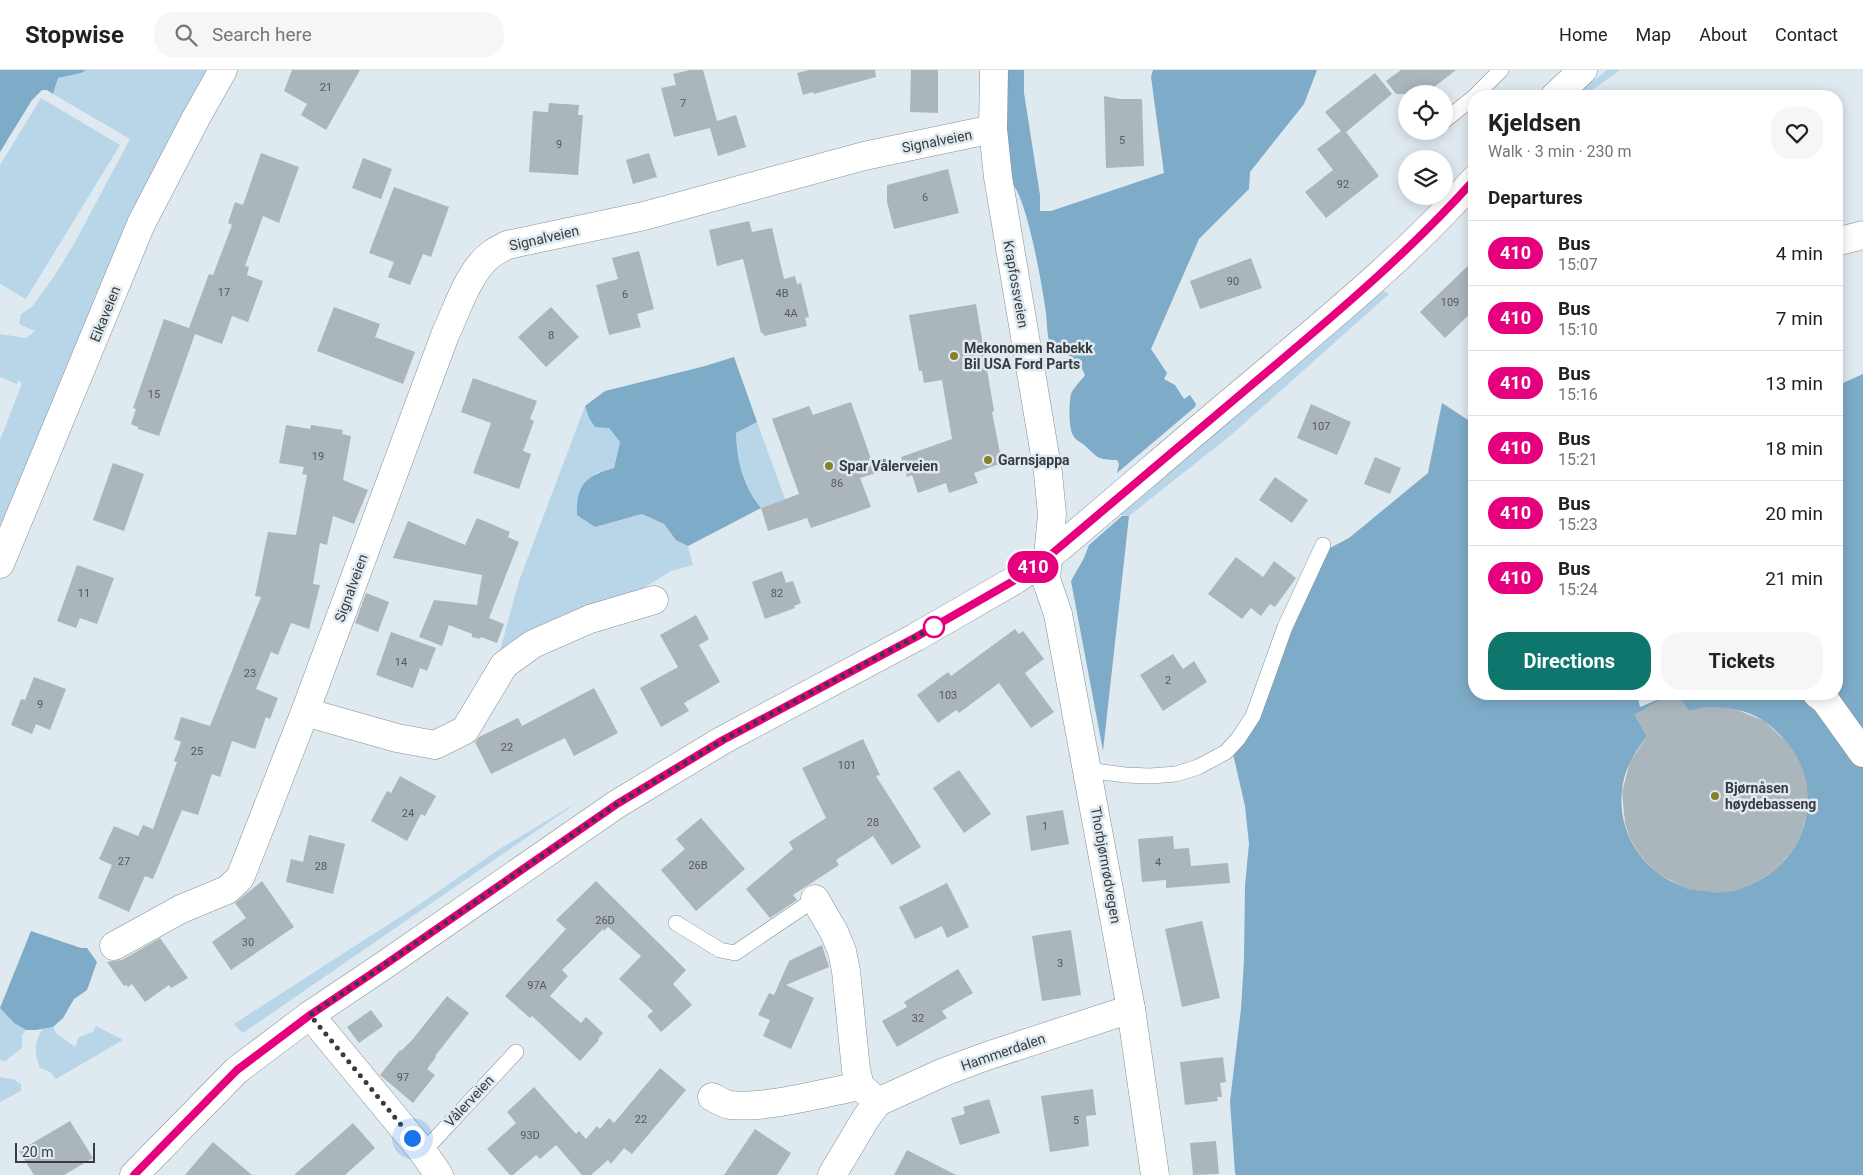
<!DOCTYPE html>
<meta charset="utf-8">
<style>
body{margin:0;font-family:Roboto,sans-serif;background:#f6f6f6;color:#222;height:100vh;display:flex;flex-direction:column;font-size:19px;white-space:nowrap}
*{box-sizing:border-box;margin:0}
p{font-size:16px;color:#767676}
.icon{flex:none;width:28px;height:28px;fill:none;stroke:currentColor;stroke-width:2;stroke-linecap:round;stroke-linejoin:round}
.map{position:relative;flex:1;overflow:hidden}
.details{position:absolute;left:1468px;top:20px;width:375px;height:610px;display:flex;flex-direction:column;background:#fff;border-radius:20px;box-shadow:0 2px 12px #0003}
.details>*{flex:none}
.badge{padding:0 10px;border-radius:16px;font-size:18px;line-height:32px}
.buttons{position:absolute;left:1398px;top:15px;display:grid;gap:10px}
.buttons a{display:grid;place-items:center;width:55px;height:55px;border-radius:50%;background:#fff;box-shadow:0 2px 12px #0003;font-size:25px}
.scale{position:absolute;left:15px;bottom:12px;width:80px;box-sizing:border-box;padding-left:5px;border:2px solid #383c3f;border-top:0;font-size:14px;line-height:18px;white-space:nowrap;color:#383c3f;-webkit-text-stroke:4px #dfe9f0;paint-order:stroke}
.you{position:absolute;width:25px;height:25px;margin:-12px;border:4px solid #fff;border-radius:50%;background:#1a73e8;box-shadow:0 0 0 8px #1a73e833}
.map>.badge{position:absolute;translate:-50% -50%;box-shadow:0 0 0 2px #fff}
h2{padding:0 20px;font-size:19px;line-height:45px}
.round{display:grid;place-items:center;flex:none;width:52px;height:52px;border-radius:20px;background:#f6f6f6}
.headline{display:flex;align-items:center;justify-content:space-between;height:85px;padding:0 20px}
h1{font-size:24px;font-weight:700;line-height:38px}
.action{display:flex;gap:10px;margin-top:auto;padding:10px 20px}
.action a{flex:1;height:58px;border-radius:20px;background:#0f766e;color:#fff;font-size:20px;font-weight:700;line-height:58px;text-align:center}
.action a+a{background:#f6f6f6;color:#222}
ul{padding:0;list-style:none}
li{display:flex;align-items:center;gap:15px;height:65px;padding:0 20px;border-top:1px solid #e0e0e0}
li div{flex:1}
li b{display:block;font-size:19px}
li em{font-style:normal}
li .badge{min-width:55px;font-weight:700;text-align:center}
header{display:flex;align-items:center;gap:30px;box-sizing:border-box;height:70px;padding:0 25px;background:#fff;border-bottom:1px solid #e0e0e0}
header strong{font-size:24px}
nav{display:flex;gap:28px;margin-inline-start:auto;font-size:18px}
.search{width:350px;height:45px;background:#f6f6f6;display:flex;align-items:center;gap:12px;box-sizing:border-box;padding:0 18px;border-radius:20px;color:#767676;font-size:19px}
.map>svg:first-child{display:block}
.green{fill:#b9d6e9}
.forest{fill:#7eabc8}
.building{fill:#abb5bc}
.lines{fill:none;stroke-linecap:round;stroke-linejoin:round}
.service-casing{stroke:#868f96;stroke-width:16}
.minor-casing{stroke:#868f96;stroke-width:29}
.tertiary-casing{stroke:#868f96;stroke-width:29}
.service{stroke:#fff;stroke-width:15}
.minor{stroke:#fff;stroke-width:28}
.tertiary{stroke:#fff;stroke-width:28}
.line-casing{stroke:#fff;stroke-width:11}
.line{stroke:#e6007e;stroke-width:8}
.walk{stroke:#383c3f;stroke-width:5;stroke-dasharray:0 9}
.poi-dot{fill:#868129;stroke:#dfe9f0;stroke-width:2}
.stop-dot{fill:#fff;stroke:#e6007e;stroke-width:2.5}
.labels{text-anchor:middle;dominant-baseline:central;stroke-width:5;stroke-linejoin:round;paint-order:stroke}
.number-label{font-size:11px;fill:#555a5e}
.street-label{font-size:14px;fill:#383c3f;stroke:#dfe9f0}
.poi-label{font-size:14px;font-weight:bold;fill:#383c3f;stroke:#dfe9f0;text-anchor:start}
</style>
<header>
<strong>Stopwise</strong>
<div class="search"><svg class="icon" aria-label="search" viewBox="0 0 24 24"><circle cx="10" cy="10" r="6"/><path d="M15 15l6 6"/></svg>Search here</div>
<nav><a>Home</a><a>Map</a><a>About</a><a>Contact</a></nav>
</header>
<div class="map">
<svg width="1863" height="1105" viewBox="0 0 1863 1105">
<rect width="100%" height="100%" fill="#dfe9f0"/>
<g class="green">
<path d="M86 0H209L0 466V370L22 314 18 310 17 314 0 307V264L26 268 35 261 19 254 21 244 32 237 55 205 74 174 130 69 53 24 58 8 81 3Z"/>
<path d="M1607 0H1620L1584 26H1574Z"/>
<path d="M41 28 120 75 26 229 0 214V95Z"/>
<path d="M1382 220 1389 224 1231 365 1129 446 1118 445Z"/>
<path d="M585 336 589 348 609 358 620 372 614 398 596 403 595 457 642 444 664 454 676 469 688 476 693 495 671 501 617 534 516 569 509 574 502 585 499 584 519 511Z"/>
<path d="M757 352 785 429 761 438C743 415 738 391 736 363Z"/>
<path d="M581 730 243 963 234 954 420 834 498 780Z"/>
<path d="M0 938 14 953 26 960 22 965V978L5 991 0 990Z"/>
<path d="M96 956 123 970 56 1009 50 1002 40 998C34 983 34 974 42 959L53 957 56 963 75 977 79 967 93 962Z"/>
<path d="M0 1007 13 1009 21 1014V1021L0 1032Z"/>
</g>
<g class="forest">
<path d="M0 0H86L81 3 58 8 53 24 47 20H42L32 30 0 82Z"/>
<path d="M1006 0H1024V23L1040 125V141H1051L1164 103 1151 7 1153 0H1317L1304 34 1250 102 1249 119 1199 169 1151 279 1167 303 1164 309 1175 315 1184 329 1190 325 1196 334 1195 337 1117 403 1119 394 1117 390C1096 390 1098 387 1083 374 1080 372 1076 370 1074 367 1068 359 1069 333 1071 324 1073 318 1081 311 1085 305L1081 297 1073 296 1072 287C1065 284 1053 281 1050 274 1047 267 1047 251 1046 243 1042 215 1028 132 1012 113L1006 73Z"/>
<path d="M734 287 757 352 736 363C737 390 743 416 761 438L688 476 676 470 664 454 642 444 595 457 577 445C576 414 586 406 614 398L620 372 609 358 595 357 589 348 585 336 605 321 705 296Z"/>
<path d="M1863 304V676L1836 624V316Z"/>
<path d="M1442 333 1474 354V624H1640L1638 628 1640 637 1671 624 1635 645 1647 666C1638 678 1630 690 1625 705 1606 772 1666 834 1733 819 1752 815 1768 808 1782 793 1796 779 1805 760 1807 739 1810 705 1795 675 1768 654 1745 636 1715 635 1688 641L1678 624H1807L1863 689V1105H1236L1235 1103 1230 1031 1241 939 1244 890 1245 815 1249 774 1245 736 1233 684 1328 479 1349 468 1428 403Z"/>
<path d="M1122 446H1129L1103 681 1071 511 1084 488 1089 475Z"/>
<path d="M31 861 81 878H87L97 892 87 920 74 929 63 948 53 957 36 960H26L14 953 0 938Z"/>
</g>
<g class="building">
<path d="M292 0H360L326 60 301 45 307 34 284 21Z"/>
<path d="M690 0H703L717 51 736 45 746 77 718 86 710 58 674 67 661 18 676 15 673 4Z"/>
<path d="M809 0H875L876 7 814 24 813 22 803 25 797 3Z"/>
<path d="M911 0H938V43L910 42Z"/>
<path d="M1401 0H1456L1425 24H1396L1386 11Z"/>
<path d="M1375 3 1392 24 1346 62 1379 106 1326 148 1305 122 1333 100 1317 79 1341 61 1325 42Z"/>
<path d="M1104 26 1120 29H1142L1144 96 1106 98Z"/>
<path d="M549 33 579 35 578 45H583L578 105 529 102 533 41 548 42Z"/>
<path d="M261 83 299 97 279 153 263 146 245 196 249 197 247 205 263 211 248 252 232 246 222 274 195 264 159 366 138 359V357L131 354 136 339 133 338 164 249 189 258 209 204 213 205 232 155 228 153 235 132 243 135Z"/>
<path d="M649 83 657 107 633 114 626 90Z"/>
<path d="M363 88 392 99 381 129 352 118Z"/>
<path d="M948 99 959 143 894 159 887 132V115Z"/>
<path d="M394 117 449 137 431 187 423 184 410 215 388 207 394 192 369 183Z"/>
<path d="M749 151 752 162 772 158 784 209 795 206 797 214 801 213 809 247 805 248 807 256 764 266 763 263H761L743 189 717 196 709 160Z"/>
<path d="M639 181 654 239 637 244 641 257 609 265 596 215 618 209 612 188Z"/>
<path d="M1251 188 1262 218 1200 239 1190 211Z"/>
<path d="M1474 190V240L1445 268 1420 242Z"/>
<path d="M976 234 994 341 992 342 1002 393 974 403 978 413 949 423 946 413 918 423 912 405 907 407 901 387 952 369 942 310 924 313 922 301H919L909 245Z"/>
<path d="M334 237 380 254 375 267 415 282 403 314 317 281Z"/>
<path d="M551 237 579 267 546 297 518 267Z"/>
<path d="M473 308 537 331 530 349 534 351 523 381 531 384 519 419 473 403 491 353 461 342Z"/>
<path d="M851 332 876 403 860 408 871 437 811 458 807 448 768 461 761 438 799 424 772 349 809 336 813 345Z"/>
<path d="M1311 334 1351 352 1337 385 1297 368Z"/>
<path d="M286 355 310 359 311 355 343 360 342 364 351 366 343 410 368 420 354 454 333 446 327 475 320 473 313 514 320 515 309 559 291 553 278 585 271 582 256 619 278 628 270 649 266 647 255 679 232 671 220 707 212 704 198 745 182 740 153 809 145 806 129 842 98 828 112 795 99 789 114 756 138 766 143 755 153 759 177 692 174 691 181 672 174 669 181 647 210 656 261 527 255 526 268 462 296 465 307 405 302 404 304 397 279 393Z"/>
<path d="M1375 387 1401 398 1390 424 1364 414Z"/>
<path d="M113 393 144 404 124 461 93 450Z"/>
<path d="M1275 407 1308 430 1292 453 1259 430Z"/>
<path d="M477 448 510 462 508 467 519 472 489 548 504 554 497 573 481 567 480 569 472 567V564L449 555 442 576 419 567 434 530 477 535 482 505 393 488 408 451 465 475Z"/>
<path d="M1236 487 1263 507 1274 491 1296 508 1275 537 1270 534 1261 546 1251 538 1242 549 1208 524Z"/>
<path d="M77 495 114 508 97 554 80 548 76 558 57 551Z"/>
<path d="M782 501 786 513 793 511 801 533 794 536 795 538 765 549 752 512Z"/>
<path d="M366 523 389 532 378 562 355 553Z"/>
<path d="M696 545 709 569 699 575 720 612 684 633 689 641 661 657 640 618 678 597 660 565Z"/>
<path d="M1015 559 1019 564 1023 561 1044 589 1025 603 1054 642 1031 658 999 613 959 643 956 640 938 653 917 625 948 602 951 606Z"/>
<path d="M391 562 436 578 427 601 420 598 413 618 376 605Z"/>
<path d="M1173 584 1183 599 1194 591 1207 612 1163 641 1140 605Z"/>
<path d="M34 607 66 619 50 660 36 654 32 664 11 655 21 629 25 630Z"/>
<path d="M594 618 618 663 574 686 565 668 491 704 475 672 479 667 518 648 522 656Z"/>
<path d="M1671 624H1678L1688 641 1704 637H1719L1735 639 1764 651 1787 672 1796 685 1803 699 1807 715 1808 730 1806 746 1802 761 1796 776 1776 800 1749 816 1734 821 1718 823 1687 819 1659 804 1648 794 1638 782 1630 768 1625 753 1622 722 1630 692 1647 666 1635 645Z"/>
<path d="M863 669 880 705 876 706 921 777 892 795 873 766 836 790 839 795 793 825 797 830 770 848 746 819 793 779 789 772 826 748 802 698Z"/>
<path d="M959 700 991 744 964 763 933 718Z"/>
<path d="M400 706 436 726 425 746 421 744 407 771 371 751 387 721 391 723Z"/>
<path d="M1063 740 1069 774 1031 781 1026 746Z"/>
<path d="M701 748 745 799 696 841 661 800 685 779 676 769Z"/>
<path d="M309 765 345 774 333 824 286 812 291 789 303 792Z"/>
<path d="M1173 766 1174 779 1189 778 1191 796 1228 793 1230 813 1166 818V810L1142 812 1138 769Z"/>
<path d="M262 811 294 857 231 900 212 872 246 848 235 833Z"/>
<path d="M596 811 686 900 673 914 692 935 661 962 647 946 653 941 619 909 641 886 608 857 604 861 603 859 562 900 568 906 550 926 581 953 586 947 603 963 598 969 599 970 580 991 532 946 530 948 505 926 566 859 556 850Z"/>
<path d="M947 813 969 857 947 868 942 856 915 869 899 837Z"/>
<path d="M1202 851 1220 928 1182 937 1165 859Z"/>
<path d="M1071 860 1081 925 1042 931 1032 866Z"/>
<path d="M160 868 188 908 171 918 169 915 145 932 132 914 128 917 126 915 124 916 107 892 122 890Z"/>
<path d="M822 875 829 897 786 915 814 928 791 979 763 966 770 950 758 945 769 923 774 925 789 891Z"/>
<path d="M958 899 973 923 942 941 947 948 897 977 882 951 907 937 904 932Z"/>
<path d="M447 926 469 943 435 986 436 987 427 999 435 1005 413 1033 380 1005 400 980 401 981 413 969Z"/>
<path d="M371 940 383 956 359 973 347 957Z"/>
<path d="M1223 987 1226 1012 1220 1013 1222 1027H1217L1218 1031 1185 1035 1180 992Z"/>
<path d="M660 998 686 1020 632 1084 624 1078 611 1094 608 1090 591 1105H582L556 1075 540 1089 536 1085 513 1105H510L487 1079 516 1053 507 1042 534 1017 576 1064 579 1061 586 1069 597 1056 600 1059 609 1048 614 1053Z"/>
<path d="M1093 1019 1096 1045 1086 1046 1089 1076 1050 1082 1041 1026Z"/>
<path d="M989 1029 1000 1063 960 1075 951 1048 965 1044 963 1037Z"/>
<path d="M70 1051 93 1088 64 1105H34L19 1081Z"/>
<path d="M353 1053 375 1078 345 1105H294Z"/>
<path d="M755 1059 791 1083 777 1105H724Z"/>
<path d="M1216 1071 1219 1104 1193 1105 1190 1073Z"/>
<path d="M213 1072 252 1105H185Z"/>
<path d="M907 1080 956 1105H894Z"/>
</g>
<g class="lines">
<defs>
<g id="service">
<path d="M1475 26 1501 0"/>
<path d="M1444 51 1474 27"/>
<path d="M1088 700 1125 705 1150 706 1176 704 1198 697 1226 682 1238 669 1253 646 1285 557 1323 475"/>
<path d="M676 853 720 880 735 883 815 829"/>
<path d="M423 1082 516 982"/>
</g>
<g id="minor">
<path d="M1836 172 1863 165"/>
<path d="M1048 487 1046 509 1058 544 1131 939 1155 1105"/>
<path d="M0 494 141 154 196 48 223 0"/>
<path d="M1817 624 1825 630 1863 683"/>
<path d="M305 642 397 668 435 675 465 660 504 595 533 574 590 549 654 530"/>
<path d="M815 829 834 862 842 881 846 901 856 1000 860 1016 878 1032"/>
<path d="M114 876 181 839 227 820 240 808 305 642 445 265C457 240 469 199 493 183 497 180 502 178 507 175L644 146 864 86 993 59"/>
<path d="M310 945 423 1082 439 1105"/>
<path d="M712 1027C718 1030 724 1034 730 1035 766 1039 823 1023 860 1016"/>
<path d="M832 1105 866 1048 878 1032 944 1002 987 986 1131 939"/>
</g>
<g id="tertiary">
<path d="M994 0 993 59 998 107 1048 403 1052 444 1048 487"/>
<path d="M1555 26 1583 0"/>
<path d="M134 1105 237 1000 310 945 383 896 617 734 723 670 916 567 1015 510 1048 487C1114 432 1179 375 1245 320 1324 253 1405 188 1474 110"/>
</g>
</defs>
<use href="#service" class="service-casing"/>
<use href="#minor" class="minor-casing"/>
<use href="#tertiary" class="tertiary-casing"/>
<use href="#service" class="service"/>
<use href="#minor" class="minor"/>
<use href="#tertiary" class="tertiary"/>
</g>
<g class="lines">
<defs>
<path id="line" d="M134 1105 237 1000 310 945 383 896 617 734 723 670 916 567 1015 510 1048 487C1115 431 1181 374 1248 318 1326 252 1405 187 1474 110"/>
</defs>
<use href="#line" class="line-casing"/>
<use href="#line" class="line"/>
<path class="walk" d="M412 1068 310 945 383 896 617 734 723 670 934 557"/>
</g>
<g class="poi-dot">
<circle cx="954" cy="286" r="5"/>
<circle cx="988" cy="390" r="5"/>
<circle cx="829" cy="396" r="5"/>
<circle cx="1715" cy="726" r="5"/>
</g>
<circle class="stop-dot" cx="934" cy="557" r="10"/>
<g class="labels">
<g class="number-label">
<text x="326" y="17">21</text>
<text x="683" y="33">7</text>
<text x="1122" y="70">5</text>
<text x="559" y="74">9</text>
<text x="1343" y="114">92</text>
<text x="925" y="127">6</text>
<text x="1233" y="211">90</text>
<text x="224" y="222">17</text>
<text x="782" y="223">4B</text>
<text x="625" y="224">6</text>
<text x="1450" y="232">109</text>
<text x="791" y="243">4A</text>
<text x="551" y="265">8</text>
<text x="154" y="324">15</text>
<text x="1321" y="356">107</text>
<text x="318" y="386">19</text>
<text x="837" y="413">86</text>
<text x="84" y="523">11</text>
<text x="777" y="523">82</text>
<text x="401" y="592">14</text>
<text x="250" y="603">23</text>
<text x="1168" y="610">2</text>
<text x="948" y="625">103</text>
<text x="40" y="634">9</text>
<text x="507" y="677">22</text>
<text x="197" y="681">25</text>
<text x="847" y="695">101</text>
<text x="408" y="743">24</text>
<text x="873" y="752">28</text>
<text x="1045" y="756">1</text>
<text x="124" y="791">27</text>
<text x="1158" y="792">4</text>
<text x="698" y="795">26B</text>
<text x="321" y="796">28</text>
<text x="605" y="850">26D</text>
<text x="248" y="872">30</text>
<text x="1060" y="893">3</text>
<text x="537" y="915">97A</text>
<text x="918" y="948">32</text>
<text x="403" y="1007">97</text>
<text x="641" y="1049">22</text>
<text x="1076" y="1050">5</text>
<text x="530" y="1065">93D</text>
</g>
<g class="street-label">
<text transform="translate(937 71) rotate(-11)">Signalveien</text>
<text transform="translate(544 168) rotate(-13)">Signalveien</text>
<text transform="translate(1016 214) rotate(80)">Krapfossveien</text>
<text transform="translate(105 244) rotate(-68)">Eikaveien</text>
<text transform="translate(351 518) rotate(-70)">Signalveien</text>
<text transform="translate(1106 795) rotate(80)">Thorbjørnrødvegen</text>
<text transform="translate(1003 982) rotate(-19)">Hammerdalen</text>
<text transform="translate(469 1031) rotate(-47)">Vålerveien</text>
</g>
<g class="poi-label">
<text x="964" y="278">Mekonomen Rabekk<tspan x="964" dy="16">Bil USA Ford Parts</tspan></text>
<text x="998" y="390">Garnsjappa</text>
<text x="839" y="396">Spar Vålerveien</text>
<text x="1725" y="718">Bjørnåsen<tspan x="1725" dy="16">høydebasseng</tspan></text>
</g>
</g>
</svg>
<div class="buttons">
<a><svg class="icon" aria-label="locate" viewBox="0 0 24 24"><circle cx="12" cy="12" r="6"/><path d="M12 2v4M12 18v4M2 12h4M18 12h4"/></svg></a>
<a><svg class="icon" aria-label="layers" viewBox="0 0 24 24"><path d="M12 4l9 5-9 5-9-5zM3 14l9 5 9-5"/></svg></a>
</div>
<div class="scale">20 m</div>
<div class="you" style="left:412px;top:1068px"></div>
<b class="badge" style="left:1033px;top:497px;background:#e6007e;color:#fff">410</b>
<section class="details">
<div class="headline"><div><h1>Kjeldsen</h1><p>Walk · 3 min · 230 m</p></div><a class="round"><svg class="icon" aria-label="heart" viewBox="0 0 24 24"><path d="M12 20l-8-8c-3-5 5-10 8-4 3-6 11-1 8 4z"/></svg></a></div>
<h2>Departures</h2>
<ul>
<li><span class="badge" style="background:#e6007e;color:#fff">410</span><div><b>Bus</b><p>15:07</p></div><em>4 min</em></li>
<li><span class="badge" style="background:#e6007e;color:#fff">410</span><div><b>Bus</b><p>15:10</p></div><em>7 min</em></li>
<li><span class="badge" style="background:#e6007e;color:#fff">410</span><div><b>Bus</b><p>15:16</p></div><em>13 min</em></li>
<li><span class="badge" style="background:#e6007e;color:#fff">410</span><div><b>Bus</b><p>15:21</p></div><em>18 min</em></li>
<li><span class="badge" style="background:#e6007e;color:#fff">410</span><div><b>Bus</b><p>15:23</p></div><em>20 min</em></li>
<li><span class="badge" style="background:#e6007e;color:#fff">410</span><div><b>Bus</b><p>15:24</p></div><em>21 min</em></li>
</ul>
<div class="action"><a>Directions</a><a>Tickets</a></div>
</section>
</div>
